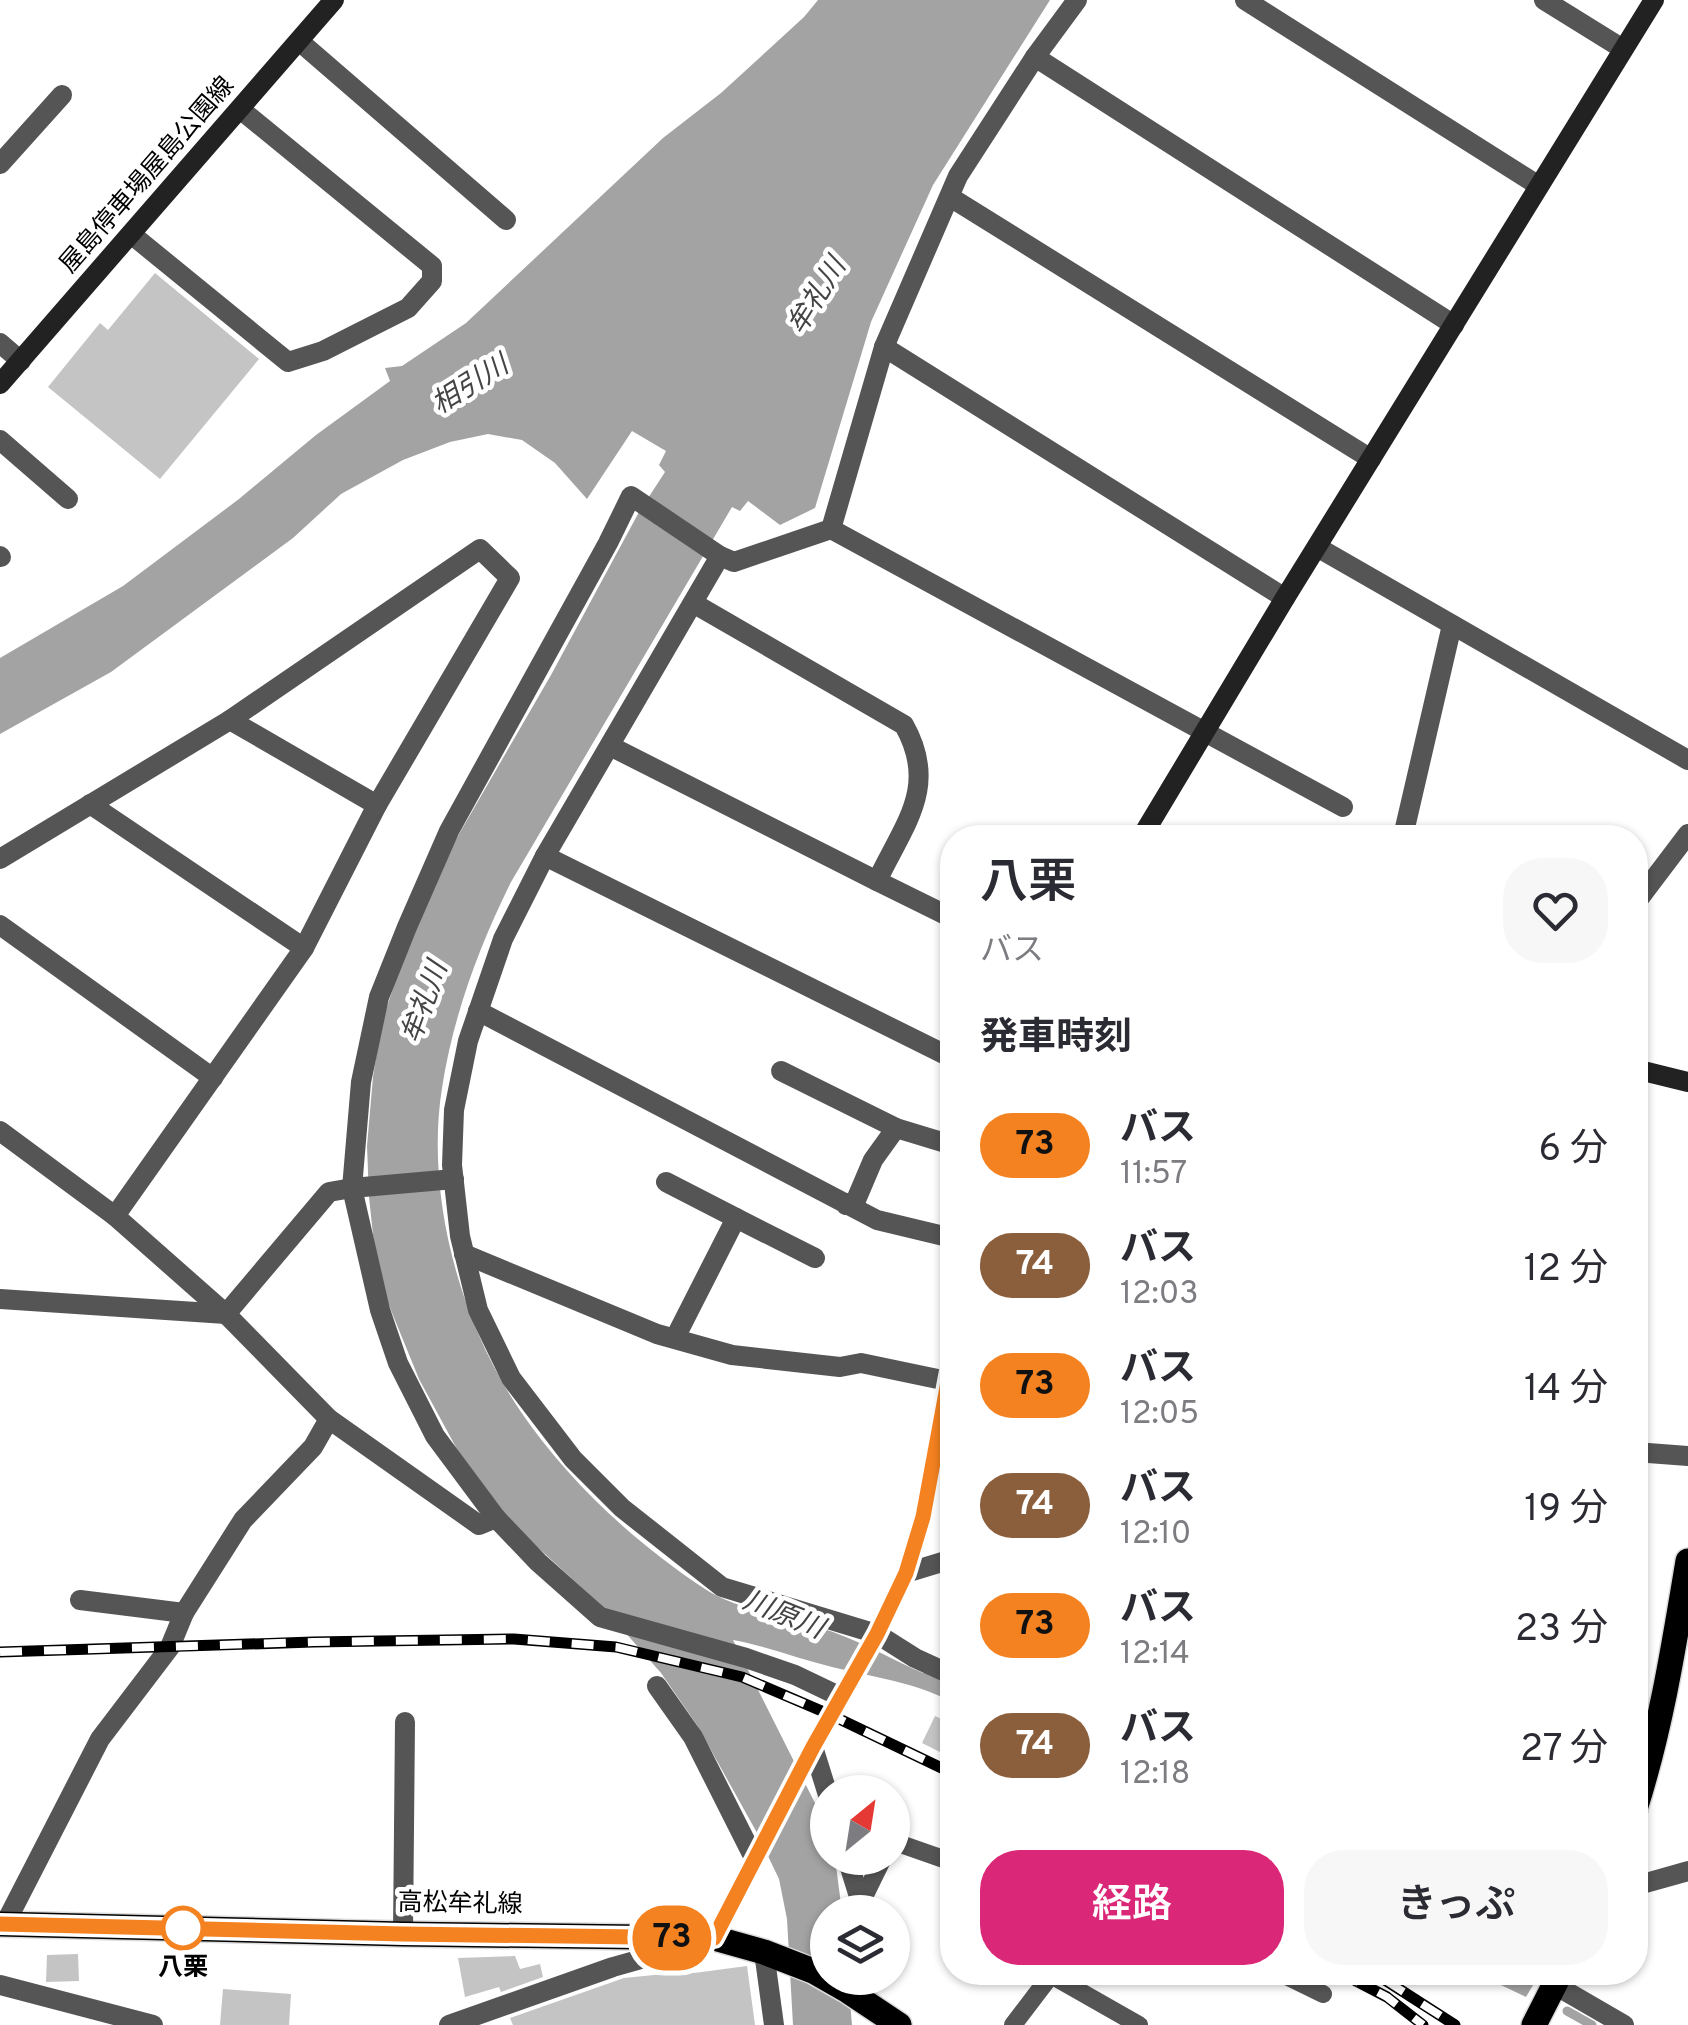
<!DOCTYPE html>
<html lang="ja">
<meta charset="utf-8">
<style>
body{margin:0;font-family:Overpass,"Noto Sans JP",sans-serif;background:#f7f7f7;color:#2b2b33;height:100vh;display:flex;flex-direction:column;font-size:38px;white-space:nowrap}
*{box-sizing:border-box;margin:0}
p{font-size:32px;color:#7c7c81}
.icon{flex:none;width:55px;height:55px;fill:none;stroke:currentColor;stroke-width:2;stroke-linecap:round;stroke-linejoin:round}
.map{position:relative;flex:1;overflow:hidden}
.side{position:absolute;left:940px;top:825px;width:708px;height:1160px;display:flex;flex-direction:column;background:#fff;border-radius:40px;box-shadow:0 2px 8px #0004}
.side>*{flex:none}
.badge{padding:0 20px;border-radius:32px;font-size:35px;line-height:65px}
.needle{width:65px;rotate:30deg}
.tools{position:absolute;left:810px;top:1775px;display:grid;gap:20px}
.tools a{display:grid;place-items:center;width:100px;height:100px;border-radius:50%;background:#fff;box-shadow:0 2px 8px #0004;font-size:50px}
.map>.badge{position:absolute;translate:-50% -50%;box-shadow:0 0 0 5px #fff}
h2{padding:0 40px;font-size:38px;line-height:90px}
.round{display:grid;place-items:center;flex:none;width:105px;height:105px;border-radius:40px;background:#f7f7f7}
.overview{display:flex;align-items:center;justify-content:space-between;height:170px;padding:0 40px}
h1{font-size:48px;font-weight:600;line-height:75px}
.button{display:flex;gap:20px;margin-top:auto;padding:20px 40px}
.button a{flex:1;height:115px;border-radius:40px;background:#db2777;color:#fff;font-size:40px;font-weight:600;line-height:115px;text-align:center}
.button a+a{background:#f7f7f7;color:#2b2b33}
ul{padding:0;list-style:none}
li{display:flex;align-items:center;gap:30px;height:120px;padding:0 40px}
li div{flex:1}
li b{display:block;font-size:38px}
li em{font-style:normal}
li .badge{min-width:110px;font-weight:700;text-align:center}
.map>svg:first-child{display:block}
.water{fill:#a3a3a3}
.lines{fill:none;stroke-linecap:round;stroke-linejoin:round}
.stream{stroke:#a3a3a3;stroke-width:9}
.building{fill:#c4c4c4}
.primary-casing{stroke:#dbdbdb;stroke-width:28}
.lane{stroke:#555;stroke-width:18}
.street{stroke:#555;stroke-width:20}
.secondary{stroke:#222;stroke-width:20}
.primary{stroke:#000;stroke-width:25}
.rail-casing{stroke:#000;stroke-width:11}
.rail{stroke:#fff;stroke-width:8;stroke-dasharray:22;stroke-linecap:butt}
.line-casing{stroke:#fff;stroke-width:22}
.line{stroke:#f58220;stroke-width:15}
.stop-dot{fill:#fff;stroke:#f58220;stroke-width:5}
.labels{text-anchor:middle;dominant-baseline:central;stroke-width:9;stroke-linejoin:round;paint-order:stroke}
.street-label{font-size:25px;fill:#000;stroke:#fff}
.stop-label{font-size:25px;font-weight:bold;fill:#000;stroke:#fff}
.water-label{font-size:28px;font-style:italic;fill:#444;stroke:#fff}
</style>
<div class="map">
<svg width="1688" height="2025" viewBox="0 0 1688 2025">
<rect width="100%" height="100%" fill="#fff"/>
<g class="water">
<path d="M818 0H1050L933 185 871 322 815 508 780 525 748 501 740 511 732 507 511 882C479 947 453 1016 442 1088 425 1195 460 1323 521 1412 568 1481 635 1543 705 1589 741 1612 793 1618 833 1632 864 1643 893 1660 923 1673H931L952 1684V1702C915 1682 872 1677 832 1667 799 1659 766 1646 733 1640L822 1817 827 1833 828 1858H835L842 1912H828V1978H848L852 2025H793L787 1919 779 1879 756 1831 697 1725 661 1673 601 1605 512 1524 458 1451 419 1379 388 1303 374 1244 369 1197 367 1146 373 1077 381 1025 397 976 448 853 551 675 639 512 665 472 659 465 666 451 632 431 587 499 555 463 522 440 488 434 450 442 403 460 341 494 293 538 111 672 0 734V658L123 586 239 499 316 435 390 381 385 368 402 366 466 323 663 138 721 93 804 17Z"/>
<path d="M1476 1973H1522L1536 1980 1526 1997Z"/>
</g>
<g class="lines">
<path class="stream" d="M1567 2011 1592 2025"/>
</g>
<g class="building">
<path d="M155 273 259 359 160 479 48 387 100 323 108 330Z"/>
<path d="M935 1716 952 1724V1758L922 1743Z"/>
<path d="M78 1954 79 1981 46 1982 47 1955Z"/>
<path d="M515 1956 520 1969 540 1964 543 1977 501 1992 499 1987 465 1997 458 1958Z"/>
<path d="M747 1966 755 2025H513L510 2018 624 1978 694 1971V1973Z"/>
<path d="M223 1989 291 1994 289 2025H220Z"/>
</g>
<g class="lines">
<defs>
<g id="primary">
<path d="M1635 1809C1661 1728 1674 1645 1688 1561"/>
<path d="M0 1924 403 1934 714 1938 764 1952 813 1971 848 1991 899 2025"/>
<path d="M1534 2025 1561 1972"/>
</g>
</defs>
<use href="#primary" class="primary-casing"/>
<g class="lane">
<path d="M892 1841 952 1862"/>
<path d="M861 1903 883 1858"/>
<path d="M1278 1972 1323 1994"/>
<path d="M1013 2025 1051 1975 1139 2025"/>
</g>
<g class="street">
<path d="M1245 0 1539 186"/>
<path d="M1544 0 1623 49"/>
<path d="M299 41 506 220"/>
<path d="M1035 57 1454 325"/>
<path d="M0 164 62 95"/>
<path d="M950 197 1371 459"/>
<path d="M131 234 288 362 323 351 408 308 432 281V266L240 109"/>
<path d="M0 343 21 361"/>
<path d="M884 347 1285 598"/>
<path d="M0 440 68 499"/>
<path d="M831 529 1343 807"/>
<path d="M1317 547 1688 760"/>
<path d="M0 556 1 557"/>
<path d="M720 556 631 496 608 543 449 831 407 927 379 997 361 1082 352 1188 380 1310 398 1363 435 1436 496 1518 538 1562 600 1617 746 1658 795 1675 841 1697"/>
<path d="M693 603 904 725C939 787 904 824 877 881L952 918"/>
<path d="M230 720 377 805"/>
<path d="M610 746 877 881"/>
<path d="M90 804 304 948"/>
<path d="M1404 832 1452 625"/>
<path d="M545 856 952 1058"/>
<path d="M0 859 230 720 480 549 510 578 377 805 304 948 115 1216 226 1314 329 1419 479 1525 496 1518"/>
<path d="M1635 904 1688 834"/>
<path d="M0 925 213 1078"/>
<path d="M478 1011 877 1220 952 1238"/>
<path d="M781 1071 896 1128 952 1145"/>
<path d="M0 1131 115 1216"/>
<path d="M666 1182 736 1218 675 1338"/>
<path d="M846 1205 856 1200 873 1160 896 1128"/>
<path d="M736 1218 815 1258"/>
<path d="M464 1254 657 1334 732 1355 840 1367 861 1363 952 1382"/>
<path d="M0 1299 226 1314 329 1192 352 1188 454 1179"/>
<path d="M1635 1452 1688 1456"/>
<path d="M906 1573 952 1559"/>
<path d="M80 1600 184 1613 243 1520 313 1447 329 1419"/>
<path d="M952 1675 915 1658 877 1634 722 1587 622 1508 573 1459 511 1378 478 1310 460 1236 452 1165 454 1110 468 1041 503 939 545 856 720 556 734 562 831 529 884 347 958 176 1035 57 1077 0"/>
<path d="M657 1686 693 1737 755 1860"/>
<path d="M813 1747 828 1795"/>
<path d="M847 1858 861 1903V1912"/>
<path d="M1635 1886 1688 1871"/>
<path d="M5 1924 100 1739 170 1647 184 1613"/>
<path d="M403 1934 405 1722"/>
<path d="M764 1952 774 2025"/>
<path d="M0 1985 153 2025"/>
<path d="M1555 1985 1624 2025"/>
<path d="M449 2025 613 1967 659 1954 669 1938"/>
</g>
<g class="secondary">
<path d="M0 384 334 0"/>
<path d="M1141 838 1285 598 1654 0"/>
<path d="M1635 1069 1688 1082"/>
<path d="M714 1938 813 1747 877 1634 906 1573 923 1517 952 1361"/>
</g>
<use href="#primary" class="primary"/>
<defs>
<g id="rail">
<path d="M0 1652 313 1642 514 1639 616 1647 742 1677 831 1715 952 1773"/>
<path d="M1339 1972 1387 1997 1423 2025"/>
<path d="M1385 1980 1455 2025"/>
</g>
</defs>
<use href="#rail" class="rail-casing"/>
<use href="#rail" class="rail"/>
</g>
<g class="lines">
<defs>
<path id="line" d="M0 1924 403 1934 714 1938 813 1747 877 1634 906 1573 923 1517 952 1360"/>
</defs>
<use href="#line" class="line-casing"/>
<use href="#line" class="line"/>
</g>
<circle class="stop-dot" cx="183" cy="1928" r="20"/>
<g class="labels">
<g class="street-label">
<text transform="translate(148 176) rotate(-49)">屋島停車場屋島公園線</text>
<text transform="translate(460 1905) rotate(1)">高松牟礼線</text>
</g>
<g class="stop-label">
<text x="183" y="1969">八栗</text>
</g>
<g class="water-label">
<text transform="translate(818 297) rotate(-58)">牟礼川</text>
<text transform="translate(471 386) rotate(-32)">相引川</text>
<text transform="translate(426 1003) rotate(-70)">牟礼川</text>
<text transform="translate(783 1616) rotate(22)">川原川</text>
</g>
</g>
</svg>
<div class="tools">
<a><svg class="needle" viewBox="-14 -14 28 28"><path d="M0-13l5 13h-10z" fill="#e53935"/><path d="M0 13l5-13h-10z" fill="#7c7c81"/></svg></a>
<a><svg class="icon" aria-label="layers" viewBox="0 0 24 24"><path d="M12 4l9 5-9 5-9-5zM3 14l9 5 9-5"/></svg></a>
</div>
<b class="badge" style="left:672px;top:1938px;background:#f58220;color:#111">73</b>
<section class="side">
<div class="overview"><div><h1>八栗</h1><p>バス</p></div><a class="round"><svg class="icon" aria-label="heart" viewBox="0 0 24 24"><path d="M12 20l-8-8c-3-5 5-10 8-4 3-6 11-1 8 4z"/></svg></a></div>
<h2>発車時刻</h2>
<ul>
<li><span class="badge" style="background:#f58220;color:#111">73</span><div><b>バス</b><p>11:57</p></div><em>6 分</em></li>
<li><span class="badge" style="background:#8b5e3c;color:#fff">74</span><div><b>バス</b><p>12:03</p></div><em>12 分</em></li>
<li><span class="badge" style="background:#f58220;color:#111">73</span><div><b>バス</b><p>12:05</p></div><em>14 分</em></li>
<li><span class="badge" style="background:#8b5e3c;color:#fff">74</span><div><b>バス</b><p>12:10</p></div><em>19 分</em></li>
<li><span class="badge" style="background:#f58220;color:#111">73</span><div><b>バス</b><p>12:14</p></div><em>23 分</em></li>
<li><span class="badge" style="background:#8b5e3c;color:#fff">74</span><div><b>バス</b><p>12:18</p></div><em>27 分</em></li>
</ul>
<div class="button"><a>経路</a><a>きっぷ</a></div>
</section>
</div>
